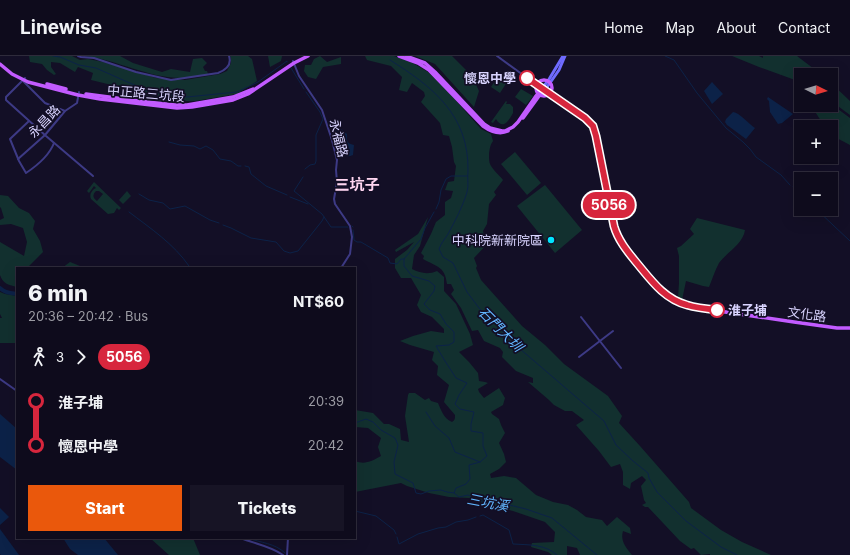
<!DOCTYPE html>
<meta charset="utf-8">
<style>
body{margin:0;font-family:Inter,"Noto Sans TC",sans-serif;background:#171425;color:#f1f3f6;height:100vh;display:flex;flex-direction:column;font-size:15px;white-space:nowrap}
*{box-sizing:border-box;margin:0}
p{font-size:13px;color:#9b9ba3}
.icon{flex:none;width:22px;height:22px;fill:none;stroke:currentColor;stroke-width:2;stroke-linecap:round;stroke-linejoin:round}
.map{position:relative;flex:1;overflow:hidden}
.details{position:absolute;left:16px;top:211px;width:340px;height:272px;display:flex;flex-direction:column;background:#0e0b1c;border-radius:0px;box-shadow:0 4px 16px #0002,0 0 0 1px #2e2b3b}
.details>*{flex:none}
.badge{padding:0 8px;border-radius:13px;font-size:14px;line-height:26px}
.needle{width:26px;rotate:95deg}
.tools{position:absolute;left:794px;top:12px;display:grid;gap:8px}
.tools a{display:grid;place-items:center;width:44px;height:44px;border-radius:0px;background:#0e0b1c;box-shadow:0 4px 16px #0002,0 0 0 1px #2e2b3b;font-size:20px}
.map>.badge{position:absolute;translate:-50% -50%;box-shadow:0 0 0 2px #fff}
.legs{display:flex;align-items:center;gap:6px;height:44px;padding:0 12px;font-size:13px}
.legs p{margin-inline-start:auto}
.headline{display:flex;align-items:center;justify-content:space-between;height:68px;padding:0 12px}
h1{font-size:22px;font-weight:800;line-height:30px}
.action{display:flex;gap:8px;margin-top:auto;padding:8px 12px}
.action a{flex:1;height:46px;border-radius:0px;background:#ea580c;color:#fff;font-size:16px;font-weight:800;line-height:46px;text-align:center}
.action a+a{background:#171425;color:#f1f3f6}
ul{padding:0 12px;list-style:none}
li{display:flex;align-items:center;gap:14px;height:44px;font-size:15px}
li i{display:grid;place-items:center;width:6px;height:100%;margin:0 5px;background:currentColor}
li i::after{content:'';width:10px;height:10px;margin:-5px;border:3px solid;border-radius:50%;background:#0e0b1c}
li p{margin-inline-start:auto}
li:first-child i{background:linear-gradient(#0000 50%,currentColor 0)}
li:last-child i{background:linear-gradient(currentColor 50%,#0000 0)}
header{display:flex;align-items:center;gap:24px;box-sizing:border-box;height:56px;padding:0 20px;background:#0e0b1c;border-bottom:1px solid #2e2b3b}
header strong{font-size:19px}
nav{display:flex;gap:22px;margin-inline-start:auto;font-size:14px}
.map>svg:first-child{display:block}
.green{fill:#12302f;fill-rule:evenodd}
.water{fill:#0c2248}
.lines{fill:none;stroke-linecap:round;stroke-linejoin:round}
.stream{stroke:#0c2248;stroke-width:1}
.river{stroke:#0c2248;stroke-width:4}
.street{stroke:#3d3a85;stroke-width:2}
.secondary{stroke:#6f6bff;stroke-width:3}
.primary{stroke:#c25bff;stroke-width:3.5}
.line-1-casing{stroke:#fff;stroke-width:9}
.line-1{stroke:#d7263d;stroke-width:6}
.stop-1-dot{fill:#fff;stroke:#d7263d;stroke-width:2}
.poi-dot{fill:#00e5ff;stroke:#130f26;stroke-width:1.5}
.labels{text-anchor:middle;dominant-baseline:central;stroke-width:3.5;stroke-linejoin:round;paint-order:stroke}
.stop-label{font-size:13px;font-weight:bold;fill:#d9d4ff;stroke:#130f26;text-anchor:end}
.street-label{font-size:13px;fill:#d9d4ff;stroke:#130f26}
.poi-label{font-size:13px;fill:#d9d4ff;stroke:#130f26;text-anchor:end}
.water-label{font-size:14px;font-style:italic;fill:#62b6ff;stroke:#130f26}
.quarter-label{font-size:15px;font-weight:bold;fill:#ffd6f0;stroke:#130f26}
</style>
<header>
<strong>Linewise</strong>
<nav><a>Home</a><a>Map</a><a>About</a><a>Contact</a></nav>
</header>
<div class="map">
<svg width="850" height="499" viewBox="0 0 850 499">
<rect width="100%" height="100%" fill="#130f26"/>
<g class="green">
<path d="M29 0H72L80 4 88 3 103 6 156 22 185 24 220 18 227 15 231 7V2L230 0H248L252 3 257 25 237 38 195 45H164L130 42 131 37 120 31 91 24 93 17 78 11 75 16 60 7 51 6V11L56 18 54 19 47 14 42 8 30 6Z"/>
<path d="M85 0H120L133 7 162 16 171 13 190 16 193 3 202 2 207 7 203 11 205 15H207L208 18C200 19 192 22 184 22 150 23 118 4 85 0Z"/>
<path d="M268 0H282L281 5 270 11Z"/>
<path d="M320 0 327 6 341 1V8L323 11 316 23 308 21 304 15 305 9H311L314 3Z"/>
<path d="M365 0H394L411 6 428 16 443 30 481 73 491 78 493 85C489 90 488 102 490 108 492 113 500 120 503 124L494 136 496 139 489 148 487 168 483 175 484 180 489 186 474 202 477 210 476 212 481 224 522 270 545 289 564 308 608 340 622 360 619 367 640 390 689 446 691 452 721 474 742 486 771 499H710V498L701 499 694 492 691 493 680 485 648 451H645L642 449 646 447 644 444 641 430 646 424 642 420 631 427 630 433 623 429V416L620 408 611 411 599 395 576 369 584 364 572 355H565L554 349 549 344 528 326 533 327V322L516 315 502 301 503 296 500 292 484 285 478 274 472 275 461 252 451 238 454 234 451 228H447C445 211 438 211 423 203L424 200 421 197 431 178 436 166 445 159V146L451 142 453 135 445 134 448 126 454 125 456 110 454 106 452 91 449 80 443 79 440 67 421 46 425 40 424 36 412 27 407 36 399 34 402 21 391 10 367 4Z"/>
<path d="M415 0H452L472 20 479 35 474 51 435 8Z"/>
<path d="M732 0H759L763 2V0H797L822 19H801V29L795 24 759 11Z"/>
<path d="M500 17 509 23 500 37 491 31Z"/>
<path d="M831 27 850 45V59L831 45Z"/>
<path d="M521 33 533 40 526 49 515 41Z"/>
<path d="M506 45 507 46 506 48H510L513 51V57C509 64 503 75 496 63L493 67 491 66Z"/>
<path d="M831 48 850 62V89L831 79V71H825L812 51 813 49H831Z"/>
<path d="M515 96 541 127 527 139 501 108Z"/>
<path d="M94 126 121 152 119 154 117 152 114 157 108 158 91 143C89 138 92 134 96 132L94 130 89 137 87 135ZM96 135H99L103 138 97 145C93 142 92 139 96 135Z"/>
<path d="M545 129 582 174 555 197 517 150Z"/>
<path d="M127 135 131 140 123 148 119 144Z"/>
<path d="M0 139 8 140 19 152 29 157 35 165 33 173 40 185 43 196 29 210 30 212H17V231C9 229 3 228 0 219V186L24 200 27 186 23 172 11 168 0 169V164L4 162 1 152 0 151Z"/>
<path d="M428 161 420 190 414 199 412 213C420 217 428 219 437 215L444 221V235L456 248 470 278 473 289 459 296 469 306 478 317 479 325 485 326 488 327 478 333 479 336 484 342 499 332 505 342 503 349 491 356 492 358 499 363 501 369 505 377 499 387 504 398 506 406 499 413 490 418 491 422 504 420 516 422 536 439 553 446 568 449 577 454 586 461 602 464 607 470 617 461 630 472 631 478 623 475C620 485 626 491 632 499H580L577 492 567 490V499H552L548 496 531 491 532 487 554 486 555 476 545 466 513 455 482 447 469 442 449 441 429 437 407 430 401 427 355 436V405C365 409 372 405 381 400L378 391 381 382 368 372 355 371V354L373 357 384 368H389L400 373 401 384 409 386 405 360 408 339 409 337H415L425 344 429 342 431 345 438 347C441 354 444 363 452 366 455 364 455 363 455 359L444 346 449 329 437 319 438 310 432 304 434 296 410 289 400 285 413 280 431 275 444 277V273L432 261 421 256 417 249 421 239 411 222H401L395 212V203L407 194 414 186 396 196 395 194 418 178Z"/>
<path d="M697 162 745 174C743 188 727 196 719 207 715 214 712 224 709 231L703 230 686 225 682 244 678 242 679 227V200L677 192 681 190 694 178 690 173Z"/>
<path d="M70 206 85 212H62Z"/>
<path d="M0 236 5 238 17 240V287H0V262H2L0 258Z"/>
<path d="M150 482H193L200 499H169Z"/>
</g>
<g class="water">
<path d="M712 26 723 38 712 48 704 35Z"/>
<path d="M768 41 793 58 782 67 778 68 770 56 769 45 767 43Z"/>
<path d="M733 56C740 57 749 68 755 72L746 83 727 69 725 66 726 63Z"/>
<path d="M336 69 347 78C347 85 346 87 354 89L353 99C337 106 331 80 336 69Z"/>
<path d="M0 358 17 373V414L0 401Z"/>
<path d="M0 452 9 461 0 469Z"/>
<path d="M0 473 19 499H1L0 498Z"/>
<path d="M63 482H104L118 499H78L70 493Z"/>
</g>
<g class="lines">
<g class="stream">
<path d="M53 0 60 1 79 9 96 12 150 36 187 41 237 36 258 26 287 5V6"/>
<path d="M665 0 674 4 697 37 726 72 743 86 750 93 756 101 781 119 790 129"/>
<path d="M390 4C433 31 469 59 468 115 467 122 469 130 467 136 463 150 455 165 448 178 445 183 441 187 439 193L443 201 453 207 467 236 479 252 519 292 604 365 616 389 633 405 648 417 649 422 657 436 686 465 721 491 737 499"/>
<path d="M291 12 304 33"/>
<path d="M169 86 180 89 194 90 200 93 206 90 213 94 220 103 231 105 238 110H241"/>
<path d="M245 110 249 111 251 118 266 130 287 139"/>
<path d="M305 113 310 109 315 108 316 105V79L323 63 320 56 306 36"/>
<path d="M303 121 294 135 322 158 331 171H348"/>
<path d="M793 131 801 139"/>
<path d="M139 138 149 144 163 147 170 153 185 150 210 164 219 167"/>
<path d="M290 141 308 148"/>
<path d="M436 153 439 146 441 134 446 123 451 120H467"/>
<path d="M816 153 850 185"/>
<path d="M129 156C150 172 174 188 189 210"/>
<path d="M434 156 425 172 421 183 404 203V210L412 220 429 225 435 230 434 235 424 248 430 254 440 258 446 268 454 276V286L449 289 436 290 445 305 456 322 467 327 459 339 455 348 460 353 474 356 471 368V375L483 377V390L487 400 480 406 469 409 470 423 466 428 456 432 454 437 459 441 468 439 482 445 501 447 526 453 552 462 597 499"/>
<path d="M223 169 231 172 251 182 276 186 284 195 290 197 298 195 322 165 324 161"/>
<path d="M352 170 353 171"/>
<path d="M353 174 354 184 357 186H361L388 202 390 207 397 208 401 203H404"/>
<path d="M215 212 216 211 220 212"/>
<path d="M426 356 435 370 449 382 455 396 480 406"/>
<path d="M355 367 366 363 373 366 381 374 395 382 398 389 394 406 395 418 413 427 416 437 421 438 429 435 441 434 447 436 454 437"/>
<path d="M355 455 376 460 394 474 396 478"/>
<path d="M480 460 483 459 509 474 513 488C529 489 545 488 557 499"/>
<path d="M397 481 399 488 418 478 438 472 446 471 456 466 468 464 476 461"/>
<path d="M248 482C261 487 275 487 285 497"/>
</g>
<path class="river" d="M0 232C4 237 11 237 17 238"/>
<g class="street">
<path d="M78 0 81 1 94 2 136 16 171 24 218 17C226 14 232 9 229 0"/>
<path d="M497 0 541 32"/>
<path d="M293 5 299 20 322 54 332 84 337 104 336 114 337 126 334 143 335 148 350 170 352 181 350 198 341 212"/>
<path d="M25 22 6 41V44L46 80 93 120"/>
<path d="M23 25 45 47 65 55"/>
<path d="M29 65 10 83 19 105 26 117C38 109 49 100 54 87"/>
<path d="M18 103 45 79 65 55 77 47 79 36"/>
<path d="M581 261 621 312"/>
<path d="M579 301 613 275"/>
<path d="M0 323 17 335"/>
<path d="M241 482C255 488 271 490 283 499"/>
<path d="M287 499 288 482"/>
</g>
<g class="secondary">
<path d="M542 32 548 25 563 0"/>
<path d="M545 34 559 14 565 0"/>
</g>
<g class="primary">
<path d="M399 0 418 7 429 14 483 70C490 75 499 79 508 75"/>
<path d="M406 0 425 7 435 16 484 68 490 72 502 75H505L513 71 518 66 536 40 542 32 590 66 593 69 596 80 614 170 617 180 622 188 653 227 666 239 682 248 698 252 794 266 837 272H850"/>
<path d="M0 8 12 18 28 26 78 39 100 43 177 52 192 51 233 44 248 38 294 7 308 0"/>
<circle cx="544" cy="32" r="8"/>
<path d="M47 28 66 33"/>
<path d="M86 38 147 46 175 49H187L233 41 253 33"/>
<path d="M523 62 539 40 545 34"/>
</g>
</g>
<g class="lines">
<defs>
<path id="line-1" d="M527 22 585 62 593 70 596 80 614 170C618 184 627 195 636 206 651 224 664 243 687 249 697 252 707 253 717 254"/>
</defs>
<use href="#line-1" class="line-1-casing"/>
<use href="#line-1" class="line-1"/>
</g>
<g class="stop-1-dot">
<circle cx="527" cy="22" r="7"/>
<circle cx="717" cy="254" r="7"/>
</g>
<circle class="poi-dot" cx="551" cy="184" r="4"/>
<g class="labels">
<g class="stop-label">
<text x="516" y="22">懷恩中學</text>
<text x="728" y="254" text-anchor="start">淮子埔</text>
</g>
<g class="street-label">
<text transform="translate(146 37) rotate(5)">中正路三坑段</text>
<text transform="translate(44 65) rotate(-46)">永昌路</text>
<text transform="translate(339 82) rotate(76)">永福路</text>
<text transform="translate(807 258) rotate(8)">文化路</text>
</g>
<g class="poi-label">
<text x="543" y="184">中科院新新院區</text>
</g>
<g class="water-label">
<text transform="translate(501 273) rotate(45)">石門大圳</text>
<text transform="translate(488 446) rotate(11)">三坑溪</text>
</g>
<g class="quarter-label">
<text x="357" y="128">三坑子</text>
</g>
</g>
</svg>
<div class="tools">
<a><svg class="needle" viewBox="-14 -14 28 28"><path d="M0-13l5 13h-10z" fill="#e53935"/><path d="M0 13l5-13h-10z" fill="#9b9ba3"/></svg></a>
<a>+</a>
<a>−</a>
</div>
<b class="badge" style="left:609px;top:149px;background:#d7263d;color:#fff">5056</b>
<section class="details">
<div class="headline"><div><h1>6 min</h1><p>20:36 – 20:42 · Bus</p></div><b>NT$60</b></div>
<div class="legs"><svg class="icon" aria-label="walk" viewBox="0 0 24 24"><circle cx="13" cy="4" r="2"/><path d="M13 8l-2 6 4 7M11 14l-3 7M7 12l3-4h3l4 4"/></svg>3<svg class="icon" aria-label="forward" viewBox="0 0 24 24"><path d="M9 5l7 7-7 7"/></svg><b class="badge" style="background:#d7263d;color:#fff">5056</b></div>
<ul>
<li><i style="color:#d7263d"></i><b>淮子埔</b><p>20:39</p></li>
<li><i style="color:#d7263d"></i><b>懷恩中學</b><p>20:42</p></li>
</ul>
<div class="action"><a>Start</a><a>Tickets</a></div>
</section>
</div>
